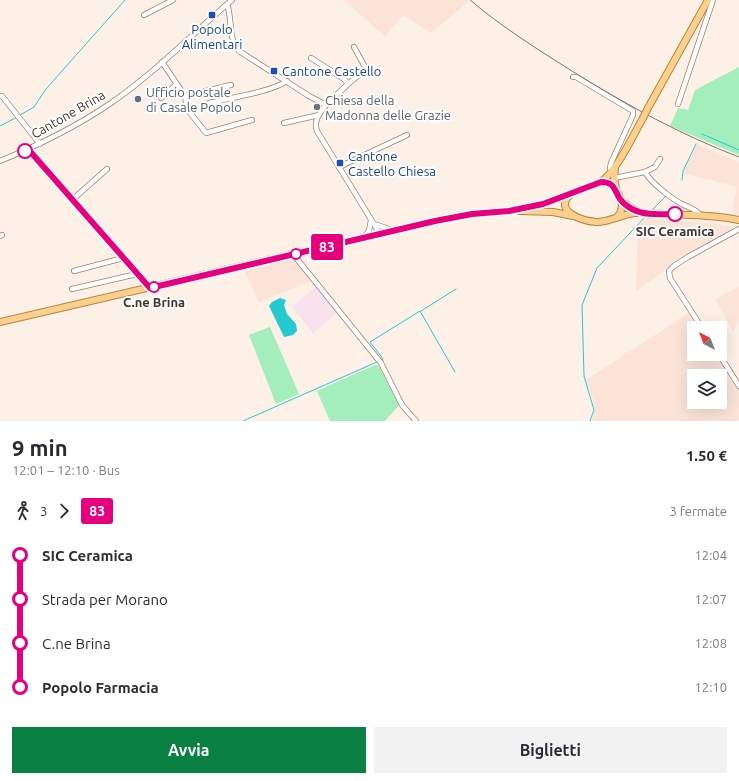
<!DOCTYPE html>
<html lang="it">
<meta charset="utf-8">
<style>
body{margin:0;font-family:Ubuntu,sans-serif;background:#f2f2f3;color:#2b2b33;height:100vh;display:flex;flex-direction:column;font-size:15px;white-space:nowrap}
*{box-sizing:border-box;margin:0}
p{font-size:13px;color:#7c7c81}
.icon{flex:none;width:22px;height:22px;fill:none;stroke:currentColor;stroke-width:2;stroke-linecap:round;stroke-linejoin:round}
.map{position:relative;height:421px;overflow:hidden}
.panel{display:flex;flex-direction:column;background:#fff;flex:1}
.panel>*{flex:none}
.badge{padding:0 8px;border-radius:3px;font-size:14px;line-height:26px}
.needle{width:26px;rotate:318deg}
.controls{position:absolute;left:687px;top:321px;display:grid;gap:8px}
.controls a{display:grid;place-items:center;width:40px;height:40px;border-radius:0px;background:#fff;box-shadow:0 4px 16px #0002;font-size:20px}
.map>.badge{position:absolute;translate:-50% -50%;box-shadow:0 0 0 2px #fff}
.legs{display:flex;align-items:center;gap:6px;height:44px;padding:0 12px;font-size:13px}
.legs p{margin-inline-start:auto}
.headline{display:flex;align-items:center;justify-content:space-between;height:68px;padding:0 12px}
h1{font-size:22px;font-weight:700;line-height:30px}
.button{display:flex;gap:8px;margin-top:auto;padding:8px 12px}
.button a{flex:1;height:46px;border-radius:0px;background:#0b8043;color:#fff;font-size:16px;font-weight:700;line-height:46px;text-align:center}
.button a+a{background:#f2f2f3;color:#2b2b33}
ul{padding:0 12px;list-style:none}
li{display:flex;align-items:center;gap:14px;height:44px;font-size:15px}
li i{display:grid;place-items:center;width:6px;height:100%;margin:0 5px;background:currentColor}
li i::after{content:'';width:10px;height:10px;margin:-5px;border:3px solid;border-radius:50%;background:#fff}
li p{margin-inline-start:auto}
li:first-child i{background:linear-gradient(#0000 50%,currentColor 0)}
li:last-child i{background:linear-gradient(currentColor 50%,#0000 0)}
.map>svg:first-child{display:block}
.commercial{fill:#f9e1ed}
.industrial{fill:#fbe3d8;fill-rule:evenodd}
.green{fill:#a4edbc}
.water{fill:#25cad1}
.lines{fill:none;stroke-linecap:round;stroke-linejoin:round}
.stream{stroke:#25cad1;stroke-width:1}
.minor-casing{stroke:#9e806d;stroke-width:6}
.major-casing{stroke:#b5843a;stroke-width:8}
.minor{stroke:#fff;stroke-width:4.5}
.major{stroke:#f9d08e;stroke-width:6}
.rail{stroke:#82756d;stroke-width:1}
.major-bridge-casing{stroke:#b5843a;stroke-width:8;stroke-linecap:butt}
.major-bridge{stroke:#f9d08e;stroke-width:6}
.line-1-casing{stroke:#fff;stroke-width:9}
.line-1{stroke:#e6007e;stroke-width:6}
.transit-dot{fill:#1a4fb4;stroke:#fff;stroke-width:1.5}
.service-dot{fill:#5c6f8a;stroke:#fff;stroke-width:1.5}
.worship-dot{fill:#6b7280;stroke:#fff;stroke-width:1.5}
.stop-1-dot{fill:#fff;stroke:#e6007e;stroke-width:2}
.labels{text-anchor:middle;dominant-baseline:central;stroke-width:4;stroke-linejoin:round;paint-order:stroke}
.transit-label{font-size:13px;fill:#164399;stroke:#fff;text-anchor:start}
.service-label{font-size:13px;fill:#4e5e75;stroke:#fff;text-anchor:start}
.worship-label{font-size:13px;fill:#5b616d;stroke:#fff;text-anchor:start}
.street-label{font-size:13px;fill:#3f322a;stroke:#fff}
.stop-label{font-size:13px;font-weight:bold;fill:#3f322a;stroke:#fff}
</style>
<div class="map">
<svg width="739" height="421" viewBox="0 0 739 421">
<rect width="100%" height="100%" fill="#fdf0e7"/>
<path class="commercial" d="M317 286 339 311 313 333 292 307Z"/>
<g class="industrial">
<path d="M343 0H468L469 1 431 33 403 15 385 36Z"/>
<path d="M697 144 739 162V215L732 213 737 187 683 173Z"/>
<path d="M646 218 719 224 721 225 731 226 730 233 720 240 687 255 636 291 638 226Z"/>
<path d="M293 256 313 280 259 302 243 268Z"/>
<path d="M739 287V321L733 331 715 299Z"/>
<path d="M689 313 699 328H694V354H716L739 389V421H592L595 408 593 399 586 380ZM694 376H720V402H694Z"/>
</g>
<g class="green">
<path d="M739 67V155L670 126 678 108 688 110 695 90Z"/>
<path d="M270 327 299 394 276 404 249 335Z"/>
<path d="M375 365 379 366 399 405 385 421H330L317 391Z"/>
</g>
<path class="water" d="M280 298 286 300 284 305 287 314 296 324 297 331 293 335 284 337 269 306 272 302Z"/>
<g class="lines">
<g class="stream">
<path d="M20 115 34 107 46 89 125 0"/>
<path d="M0 126 17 117"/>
<path d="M702 134 739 150"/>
<path d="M682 180 683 171 696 144"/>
<path d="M651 211 666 196"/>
<path d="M421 311 456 289"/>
<path d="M383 360 381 356 370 342 420 311 455 372"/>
<path d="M243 421 377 362"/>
<path d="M590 421 594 410 584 376 582 305 597 268 646 216"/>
</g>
<defs>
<g id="minor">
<path d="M227 4C233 21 227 36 239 51L309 96 326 105C320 113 313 120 317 131L380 234"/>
<path d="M144 15 173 0"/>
<path d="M311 58 344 79 348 84"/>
<path d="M162 62 185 96 231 85"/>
<path d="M573 77H576L633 111V115L611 163 610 168 612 173"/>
<path d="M0 96H2L40 144"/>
<path d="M185 96 187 109 206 133 252 120"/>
<path d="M161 98 177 84"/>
<path d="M209 103C229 98 271 92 287 81"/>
<path d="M678 104 713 0"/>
<path d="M326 105 348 84 364 71 365 67 354 47"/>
<path d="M284 123 319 115"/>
<path d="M28 149 150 288"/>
<path d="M0 161C39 145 76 127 111 103 155 73 192 34 232 0"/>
<path d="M339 167 407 135"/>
<path d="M645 172 655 167 660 159"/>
<path d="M614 178 645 172C651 183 673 200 684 205 690 208 696 209 700 215"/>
<path d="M72 200 107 169"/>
<path d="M374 224 392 230"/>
<path d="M0 236 2 235"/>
<path d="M363 238 369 231 371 220"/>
<path d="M293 254 381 363 402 405 416 421"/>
<path d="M74 271 123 258"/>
<path d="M72 289 137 274"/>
<path d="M702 328 670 278 669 271 674 266 688 257 739 229"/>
<path d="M719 354 739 386"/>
</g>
<g id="major">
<path d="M648 108 708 0"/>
<path d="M615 168 614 178 616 189"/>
<path d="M601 182C618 169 632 137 643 118"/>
<path d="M570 195C553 212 584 221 596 222 606 223 623 214 635 213 646 212 658 214 669 214 692 215 716 215 739 220"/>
<path d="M621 200 630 207 640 212"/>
<path d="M520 211 553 212 573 216"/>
<path d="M0 322 435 221 472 214 509 211 543 204 601 182C616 182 628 204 618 216"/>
</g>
</defs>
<use href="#minor" class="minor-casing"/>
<use href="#major" class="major-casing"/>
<use href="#minor" class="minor"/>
<use href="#major" class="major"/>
<path class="rail" d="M470 0C502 27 537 49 572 71 625 104 681 135 739 157"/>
<defs>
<path id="major-bridge" d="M643 118 648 108"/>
</defs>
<use href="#major-bridge" class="major-bridge-casing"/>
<use href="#major-bridge" class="major-bridge"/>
</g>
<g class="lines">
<defs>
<path id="line-1" d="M25 151 28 149 150 288 435 221 472 214 509 211 543 204 601 182C615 182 614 190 620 199 623 203 628 207 632 209 645 216 661 214 675 214"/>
</defs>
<use href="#line-1" class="line-1-casing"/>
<use href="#line-1" class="line-1"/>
</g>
<g class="transit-dot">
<rect x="208" y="11" width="8" height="8" rx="2"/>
<rect x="270" y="67" width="8" height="8" rx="2"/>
<rect x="336" y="159" width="8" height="8" rx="2"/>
</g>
<circle class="service-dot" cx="138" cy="99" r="4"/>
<circle class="worship-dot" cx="317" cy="107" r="4"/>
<g class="stop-1-dot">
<circle cx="25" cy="151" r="7"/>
<circle cx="675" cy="214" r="7"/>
<circle cx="296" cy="254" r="5"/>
<circle cx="154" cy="287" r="5"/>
</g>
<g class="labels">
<g class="transit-label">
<text x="212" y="29" text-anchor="middle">Popolo<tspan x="212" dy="15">Alimentari</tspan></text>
<text x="282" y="71">Cantone Castello</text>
<text x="348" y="156">Cantone<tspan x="348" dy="15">Castello Chiesa</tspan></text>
</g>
<g class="service-label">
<text x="146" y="92">Ufficio postale<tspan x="146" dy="15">di Casale Popolo</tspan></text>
</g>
<g class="worship-label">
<text x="325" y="100">Chiesa della<tspan x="325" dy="15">Madonna delle Grazie</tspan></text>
</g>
<g class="street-label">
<text transform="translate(68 114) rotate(-30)">Cantone Brina</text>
</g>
<g class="stop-label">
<text x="675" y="231">SIC Ceramica</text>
<text x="154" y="302">C.ne Brina</text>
</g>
</g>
</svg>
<div class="controls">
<a><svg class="needle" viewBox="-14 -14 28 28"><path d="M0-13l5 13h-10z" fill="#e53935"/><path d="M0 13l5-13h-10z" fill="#7c7c81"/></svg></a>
<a><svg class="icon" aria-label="layers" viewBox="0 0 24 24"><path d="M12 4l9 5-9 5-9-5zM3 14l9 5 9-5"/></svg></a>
</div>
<b class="badge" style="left:327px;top:247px;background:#e6007e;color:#fff">83</b>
</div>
<section class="panel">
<div class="headline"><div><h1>9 min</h1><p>12:01 – 12:10 · Bus</p></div><b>1.50 €</b></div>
<div class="legs"><svg class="icon" aria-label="walk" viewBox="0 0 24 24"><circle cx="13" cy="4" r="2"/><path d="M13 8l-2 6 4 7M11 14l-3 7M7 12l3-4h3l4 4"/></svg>3<svg class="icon" aria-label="forward" viewBox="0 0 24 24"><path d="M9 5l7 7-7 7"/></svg><b class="badge" style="background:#e6007e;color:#fff">83</b><p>3 fermate</p></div>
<ul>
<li><i style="color:#e6007e"></i><b>SIC Ceramica</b><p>12:04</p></li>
<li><i style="color:#e6007e"></i><span>Strada per Morano</span><p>12:07</p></li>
<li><i style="color:#e6007e"></i><span>C.ne Brina</span><p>12:08</p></li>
<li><i style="color:#e6007e"></i><b>Popolo Farmacia</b><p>12:10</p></li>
</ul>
<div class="button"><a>Avvia</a><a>Biglietti</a></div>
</section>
